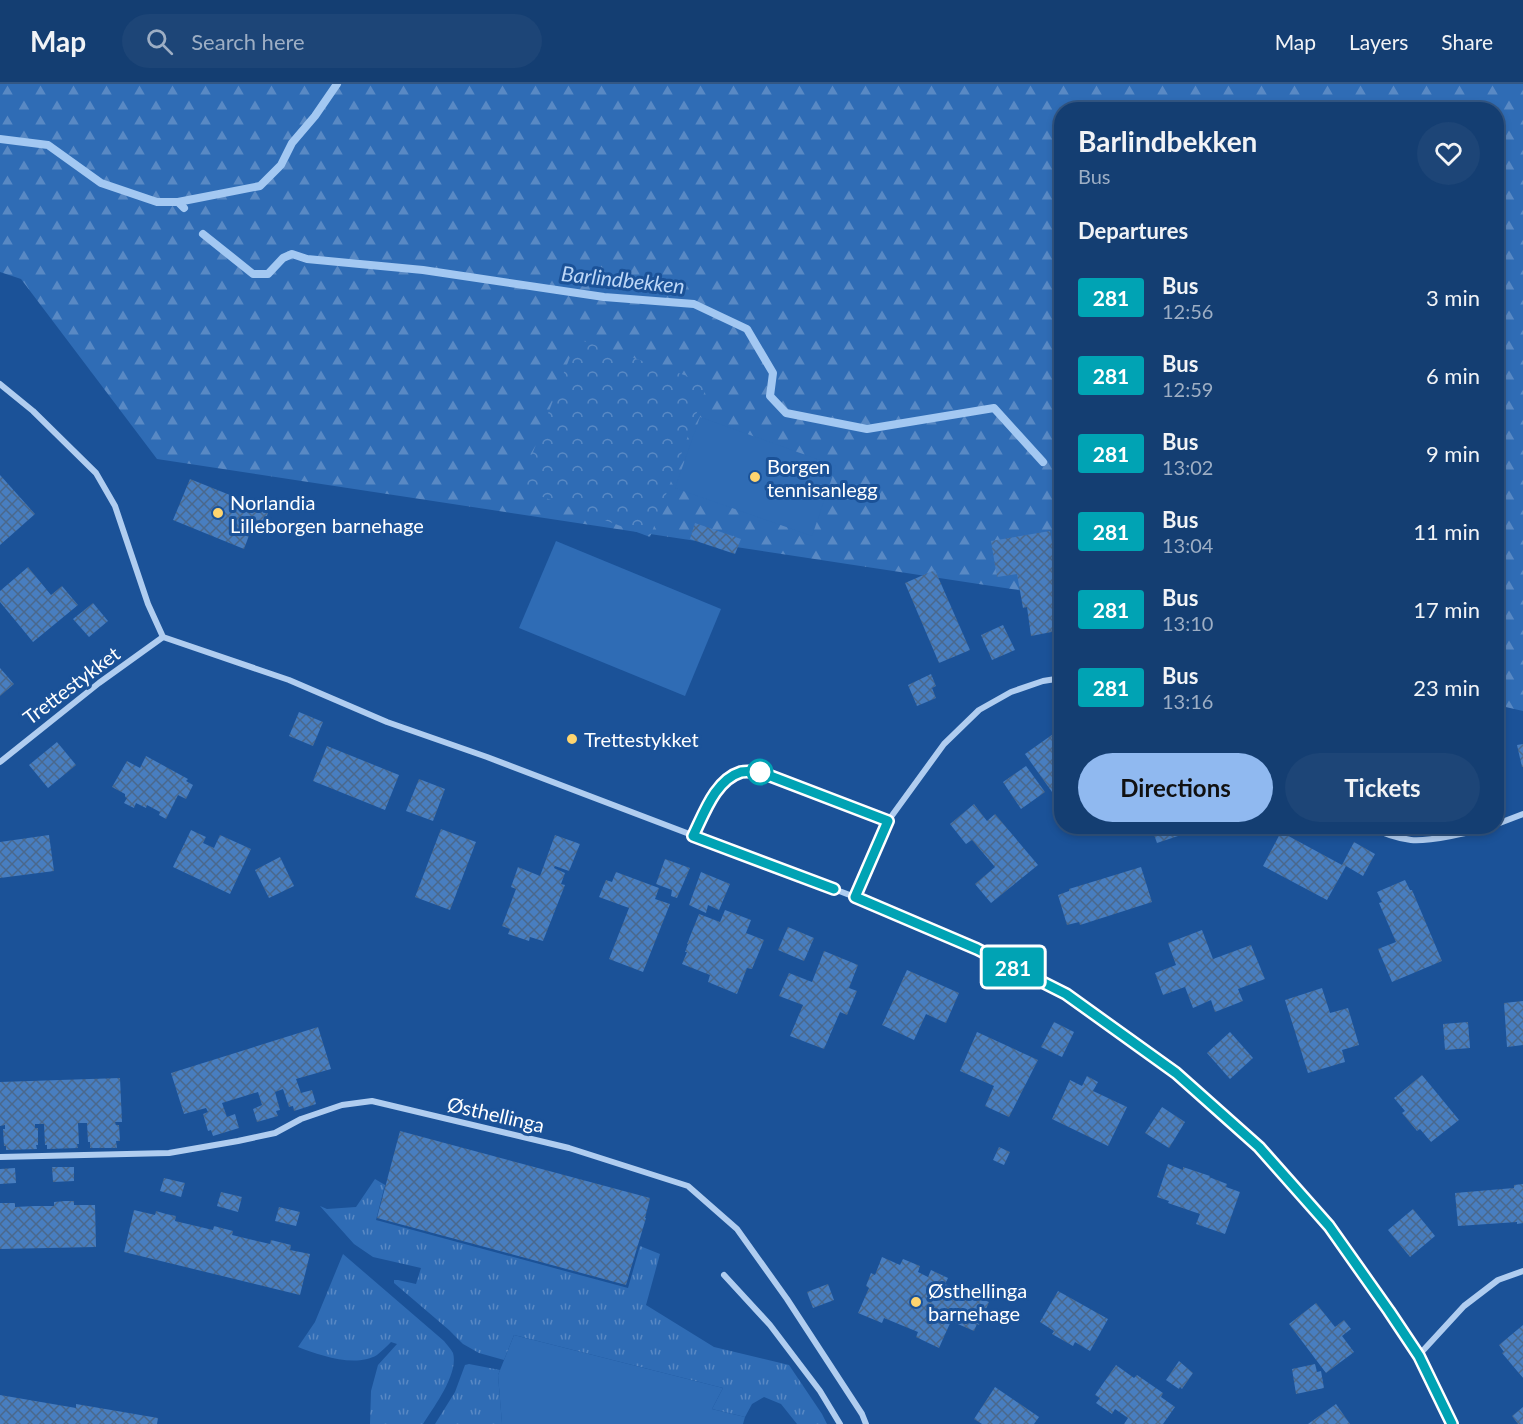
<!DOCTYPE html>
<meta charset="utf-8">
<style>
body{margin:0;font-family:Lato,sans-serif;background:#1d4577;color:#f1f3f6;height:100vh;display:flex;flex-direction:column;font-size:22px;white-space:nowrap}
*{box-sizing:border-box;margin:0}
p{font-size:20px;color:#9daec4}
.icon{flex:none;width:33px;height:33px;fill:none;stroke:currentColor;stroke-width:2;stroke-linecap:round;stroke-linejoin:round}
.map{position:relative;flex:1;overflow:hidden}
.sheet{position:absolute;left:1054px;top:18px;width:450px;height:732px;display:flex;flex-direction:column;background:#143e72;border-radius:24px;box-shadow:0 3px 9px #0003,0 0 0 2px #335784}
.sheet>*{flex:none}
.badge{padding:0 12px;border-radius:4px;font-size:21px;line-height:39px}
.map>.badge{position:absolute;translate:-50% -50%;box-shadow:0 0 0 3px #fff}
h2{padding:0 24px;font-size:22px;line-height:54px}
.round{display:grid;place-items:center;flex:none;width:63px;height:63px;border-radius:32px;background:#1d4577}
.head{display:flex;align-items:center;justify-content:space-between;height:102px;padding:0 24px}
h1{font-size:28px;font-weight:700;line-height:45px}
.primary-button{display:flex;gap:12px;margin-top:auto;padding:12px 24px}
.primary-button a{flex:1;height:69px;border-radius:36px;background:#90b9f0;color:#111;font-size:24px;font-weight:700;line-height:69px;text-align:center}
.primary-button a+a{background:#1d4577;color:#f1f3f6}
ul{padding:0;list-style:none}
li{display:flex;align-items:center;gap:18px;height:78px;padding:0 24px}
li div{flex:1}
li b{display:block;font-size:22px}
li em{font-style:normal}
li .badge{min-width:66px;font-weight:700;text-align:center}
header{display:flex;align-items:center;gap:36px;box-sizing:border-box;height:84px;padding:0 30px;background:#143e72;border-bottom:2px solid #335784}
header strong{font-size:28px}
nav{display:flex;gap:33px;margin-inline-start:auto;font-size:21px}
.search{width:420px;height:54px;background:#1d4577;display:flex;align-items:center;gap:15px;box-sizing:border-box;padding:0 21px;border-radius:33px;color:#9daec4;font-size:22px}
.map>svg:first-child{display:block}
.grass{fill:url(#grass-tufts)}
.forest{fill:url(#forest-firs)}
.park{fill:url(#park-crowns)}
.pitch{fill:#2f6cb5}
.lines{fill:none;stroke-linecap:round;stroke-linejoin:round}
.stream{stroke:#a3c8f2;stroke-width:8}
.building{fill:url(#building-cross-hatch)}
.street{stroke:#b0cdf0;stroke-width:6}
.line-casing{stroke:#fff;stroke-width:14}
.line{stroke:#00a3b4;stroke-width:9}
.poi-dot{fill:#ffd56f;stroke:#1b5298;stroke-width:2}
.stop-dot{fill:#fff;stroke:#00a3b4;stroke-width:3}
.labels{text-anchor:middle;dominant-baseline:central;stroke-width:6;stroke-linejoin:round;paint-order:stroke}
.poi-label{font-size:20px;fill:#fff;stroke:#1b5298;text-anchor:start}
.street-label{font-size:20px;fill:#fff;stroke:#1b5298}
.water-label{font-size:21px;font-style:italic;fill:#bdd7f7;stroke:#1b5298}
</style>
<header>
<strong>Map</strong>
<div class="search"><svg class="icon" aria-label="search" viewBox="0 0 24 24"><circle cx="10" cy="10" r="6"/><path d="M15 15l6 6"/></svg>Search here</div>
<nav><a>Map</a><a>Layers</a><a>Share</a></nav>
</header>
<div class="map">
<svg width="1523" height="1340" viewBox="0 0 1523 1340">
<defs>
<pattern id="grass-tufts" width="24" height="20" patternUnits="userSpaceOnUse" patternTransform="scale(1.5)"><rect width="24" height="20" fill="#2f6cb5"/><path d="M3 7l-1-3M5 7V3M7 7l1-3M15 17l-1-3M17 17v-4M19 17l1-3" fill="none" stroke="#5989c4"/></pattern>
<pattern id="forest-firs" width="22" height="20" patternUnits="userSpaceOnUse" patternTransform="scale(1.5)"><rect width="22" height="20" fill="#2f6cb5"/><path d="M5 1l3.5 6h-7zM16 11l3.5 6h-7z" fill="#5989c4"/></pattern>
<pattern id="park-crowns" width="20" height="18" patternUnits="userSpaceOnUse" patternTransform="scale(1.5)"><rect width="20" height="18" fill="#2f6cb5"/><path d="M2 6a3 3 0 1 1 6 0M12 15a3 3 0 1 1 6 0" fill="none" stroke="#5989c4"/></pattern>
<pattern id="building-cross-hatch" width="8" height="8" patternUnits="userSpaceOnUse" patternTransform="scale(1.5)"><rect width="8" height="8" fill="#487ec0"/><path d="M0 0l8 8M0 8l8-8" fill="none" stroke="#4a688c"/></pattern>
</defs>
<rect width="100%" height="100%" fill="#1b5298"/>
<g class="grass">
<path d="M375 1095 385 1101 376 1136 628 1204 640 1162 660 1170 646 1221 714 1263 789 1281 822 1330 827 1340H797L781 1320 764 1313 752 1320 745 1333 712 1325 723 1304 514 1251 504 1276 479 1269 463 1260 449 1246 394 1199V1196H398L416 1200 421 1184 373 1173 354 1160 320 1122 327 1125 356 1123Z"/>
<path d="M343 1170 444 1257C447 1261 451 1265 453 1269 459 1290 433 1324 423 1340H370L371 1307 378 1281 397 1260 391 1258C387 1262 382 1267 377 1271 355 1284 319 1271 298 1263L315 1238Z"/>
<path d="M469 1280 500 1286 498 1291 502 1339 503 1340H435L455 1308 465 1281Z"/>
</g>
<path class="forest" d="M0 0H1523V627L1497 621V26H1062V515L1031 508 157 375 21 195 0 188Z"/>
<path class="park" d="M577 255 708 299 650 453 519 404Z"/>
<g class="pitch">
<path d="M700 333 836 382 812 452 675 404Z"/>
<path d="M556 457 721 525 685 612 519 544Z"/>
<path d="M514 1251 723 1304 712 1325 745 1333 743 1340H502L498 1291Z"/>
</g>
<g class="lines">
<g class="stream">
<path d="M0 55 48 61 101 99 157 118H178L184 124"/>
<path d="M178 118 260 102 281 81 292 59 315 32 337 0"/>
<path d="M203 150 253 190H268L283 174 292 170 307 175 423 186 604 213 694 220 747 245 773 289 770 312 786 329 867 345 994 324 1043 378"/>
<path d="M1056 392H1062"/>
</g>
</g>
<g class="building">
<path d="M0 391 35 430 0 461Z"/>
<path d="M190 395 260 423 259 426 268 429 260 450 251 446 244 465 173 436Z"/>
<path d="M695 439 741 455 735 470 690 455Z"/>
<path d="M1050 447 1062 519V546L1031 552 1027 523 1023 524 1017 490 997 493 991 457Z"/>
<path d="M28 483 51 511 62 502 78 521 33 558 0 518V507Z"/>
<path d="M935 486 970 566 939 579 905 499Z"/>
<path d="M93 519 108 537 89 553 73 535Z"/>
<path d="M1003 541 1015 566 992 576 981 551Z"/>
<path d="M0 584 14 600 0 612Z"/>
<path d="M931 590 936 602 932 604 936 614 917 622 908 601Z"/>
<path d="M299 628 323 638 313 662 289 652Z"/>
<path d="M1056 648 1062 656V722L1025 670Z"/>
<path d="M57 658 76 681 48 704 29 681Z"/>
<path d="M1523 660V683H1522L1517 661Z"/>
<path d="M327 662 399 691 385 726 313 697Z"/>
<path d="M146 672 188 695 186 697 193 701 186 715 178 711 166 735 159 731 160 728 147 721 146 724 136 719 134 724 124 719 127 714 125 713V710L112 703 127 677 140 684Z"/>
<path d="M1026 682 1045 708 1021 725 1003 698Z"/>
<path d="M419 695 445 705 433 737 406 727Z"/>
<path d="M974 720 987 737 995 730 1038 781 991 819 975 800 995 783 972 756 966 760 950 740Z"/>
<path d="M1151 742H1204L1205 743 1157 759Z"/>
<path d="M441 745 476 758 450 826 415 813Z"/>
<path d="M191 746 206 753 203 759 214 764 220 751 251 765 230 810 173 783Z"/>
<path d="M1281 748 1342 781 1354 758 1375 770 1363 792 1346 782 1327 816 1263 782Z"/>
<path d="M49 751 54 787 0 794V758Z"/>
<path d="M555 751 580 760 569 787 555 782 554 784 565 789 561 800 565 801 543 857 530 853 529 857 508 850 510 845 502 842 516 805 511 803 518 783 540 792Z"/>
<path d="M280 773 294 802 269 814 255 786Z"/>
<path d="M665 775 690 784 677 814 671 812 672 806 656 800Z"/>
<path d="M1141 783 1152 818 1080 841 1079 838 1067 841 1058 811 1069 807V805Z"/>
<path d="M616 788 659 804 655 815 670 820 643 888 609 875 629 824 599 813 606 796 612 798Z"/>
<path d="M701 788 730 800 719 826 708 821 706 829 689 821Z"/>
<path d="M1405 796 1410 806H1412L1442 877 1392 898 1378 865 1396 858 1379 819 1382 818 1377 808Z"/>
<path d="M725 826 751 836 746 849 764 856 752 885 747 884 737 910 708 898 710 891 682 880 687 868H685L688 860H687L699 830 720 838Z"/>
<path d="M788 843 814 854 804 877 778 866Z"/>
<path d="M1202 846 1213 875 1251 861 1265 895 1238 905 1243 917 1215 928 1211 916 1193 924 1185 903 1163 911 1155 889 1176 881 1168 859Z"/>
<path d="M824 867 858 881 849 904 857 907 847 931 840 928 824 965 790 952 803 921 779 912 789 889 812 898Z"/>
<path d="M907 886 959 909 946 939 926 930 914 956 882 941Z"/>
<path d="M1322 904 1330 929 1348 924 1359 961 1342 966 1345 978 1308 989 1285 916Z"/>
<path d="M1523 917V961L1507 963 1504 919Z"/>
<path d="M1054 938 1074 948 1062 973 1041 963Z"/>
<path d="M1468 938 1470 964 1445 966 1443 940Z"/>
<path d="M318 943 331 985 296 995 301 1009 312 1006 316 1020 294 1027 293 1022 289 1023 283 1005 275 1008 280 1026 276 1027 278 1032 257 1038 253 1025 262 1021 258 1008 222 1019 227 1033 235 1030 239 1044 213 1052 211 1046 208 1047 203 1030 208 1028 206 1024 184 1030 171 989Z"/>
<path d="M977 948 1038 976 1009 1033 985 1022 994 1002 960 987Z"/>
<path d="M1230 948 1253 974 1230 995 1207 969Z"/>
<path d="M1422 991 1459 1036 1431 1058 1420 1045 1417 1047 1402 1029 1405 1027 1394 1014Z"/>
<path d="M1087 992 1098 998 1093 1007 1127 1023 1108 1062 1052 1035 1070 996 1082 1002Z"/>
<path d="M120 994 122 1038H115L116 1041H119L120 1057H116L117 1064H90V1058H88L87 1039H78L79 1060H77L78 1064 47 1065V1061H45L44 1040H35V1044H38V1061H36L37 1065 6 1066V1062H4L3 1045H5V1041L0 1042V998Z"/>
<path d="M1162 1023 1185 1038 1169 1064 1145 1049Z"/>
<path d="M400 1047 650 1114 645 1134H646L626 1201 377 1134Z"/>
<path d="M999 1063 1010 1068 1004 1081 993 1076Z"/>
<path d="M1168 1080 1183 1086V1083L1210 1092 1209 1093 1227 1100 1226 1103 1240 1108 1225 1150 1196 1140 1200 1130 1168 1119 1169 1117 1157 1113Z"/>
<path d="M52 1083H74V1097L53 1098Z"/>
<path d="M15 1084 16 1099 0 1100V1085Z"/>
<path d="M164 1094 185 1099 181 1113 160 1107Z"/>
<path d="M1523 1100V1139L1517 1140V1138L1458 1142 1455 1109 1514 1104V1101Z"/>
<path d="M221 1108 242 1113 238 1128 217 1122Z"/>
<path d="M65 1117H74V1121H95L96 1163 0 1165V1119H15V1123L35 1122H54V1118Z"/>
<path d="M279 1123 300 1128 296 1142 275 1137Z"/>
<path d="M1413 1125 1435 1152 1410 1173 1388 1146Z"/>
<path d="M134 1126 155 1131 156 1127 166 1130 176 1132 175 1137 213 1146 214 1142 233 1147 232 1151 270 1160 271 1156 291 1161 290 1166 310 1170 300 1211 124 1168Z"/>
<path d="M882 1173 900 1181 903 1175 920 1182 918 1188 928 1193 931 1186 948 1194 945 1200 989 1218 979 1241 977 1240 974 1247 951 1237 939 1264 916 1253 918 1248 884 1234 882 1239 858 1229 869 1204 866 1202 871 1189 875 1191Z"/>
<path d="M828 1200 834 1216 813 1224 807 1208Z"/>
<path d="M1058 1207 1108 1235 1090 1267 1075 1258 1073 1262 1052 1250 1054 1247 1040 1238Z"/>
<path d="M1316 1219 1335 1243 1344 1236 1351 1245 1342 1252 1354 1268 1326 1289 1289 1240Z"/>
<path d="M1523 1241V1294L1502 1269 1504 1268 1499 1261Z"/>
<path d="M1179 1277 1193 1289 1182 1305 1180 1303 1179 1305 1166 1296Z"/>
<path d="M1315 1280 1317 1288 1321 1287 1324 1304 1296 1310 1292 1285Z"/>
<path d="M1116 1281 1134 1294 1137 1291 1163 1309 1161 1313 1175 1323 1163 1340H1124L1128 1334 1115 1325 1112 1330 1096 1319 1100 1314 1095 1311Z"/>
<path d="M995 1303 1039 1333 1034 1340H982L974 1335Z"/>
<path d="M0 1311 76 1324V1320L158 1334 157 1340H0Z"/>
<path d="M1336 1320 1350 1340H1308Z"/>
<path d="M1523 1323V1340H1518L1512 1332Z"/>
</g>
<g class="lines">
<g class="street">
<path d="M0 300 33 327 96 389 115 422 148 520 163 553 289 596 387 638 487 673 855 813 977 865 1066 910 1176 989 1259 1063 1329 1142 1389 1227 1418 1272 1452 1340"/>
<path d="M0 678 99 599 163 553"/>
<path d="M1497 740 1523 730"/>
<path d="M1369 742C1382 749 1397 754 1411 756 1426 758 1476 748 1491 742"/>
<path d="M855 813 888 737 944 660 979 626 1011 608 1043 597 1062 594"/>
<path d="M0 1073 169 1069 238 1057 275 1049 301 1035 342 1021 372 1017 569 1064 688 1102 737 1145 787 1215 862 1330 866 1340"/>
<path d="M724 1191 770 1241 820 1307 840 1340"/>
<path d="M1418 1272 1464 1222 1498 1196 1523 1187"/>
</g>
</g>
<g class="lines">
<defs>
<path id="line" d="M834 805 693 752C704 730 715 696 741 688 746 687 754 688 760 688L888 737 855 813 977 865 1066 910 1176 989 1259 1063 1329 1142 1389 1227 1419 1272 1452 1340"/>
</defs>
<use href="#line" class="line-casing"/>
<use href="#line" class="line"/>
</g>
<g class="poi-dot">
<circle cx="755" cy="393" r="6"/>
<circle cx="218" cy="429" r="6"/>
<circle cx="572" cy="655" r="6"/>
<circle cx="916" cy="1218" r="6"/>
</g>
<circle class="stop-dot" cx="760" cy="688" r="12"/>
<g class="labels">
<g class="poi-label">
<text x="767" y="382">Borgen<tspan x="767" dy="23">tennisanlegg</tspan></text>
<text x="230" y="418">Norlandia<tspan x="230" dy="23">Lilleborgen barnehage</tspan></text>
<text x="584" y="655">Trettestykket</text>
<text x="928" y="1206">Østhellinga<tspan x="928" dy="23">barnehage</tspan></text>
</g>
<g class="street-label">
<text transform="translate(71 601) rotate(-37)">Trettestykket</text>
<text transform="translate(496 1030) rotate(13)">Østhellinga</text>
</g>
<g class="water-label">
<text transform="translate(623 195) rotate(6)">Barlindbekken</text>
</g>
</g>
</svg>
<b class="badge" style="left:1013px;top:883px;background:#00a3b4;color:#fff">281</b>
<section class="sheet">
<div class="head"><div><h1>Barlindbekken</h1><p>Bus</p></div><a class="round"><svg class="icon" aria-label="heart" viewBox="0 0 24 24"><path d="M12 20l-8-8c-3-5 5-10 8-4 3-6 11-1 8 4z"/></svg></a></div>
<h2>Departures</h2>
<ul>
<li><span class="badge" style="background:#00a3b4;color:#fff">281</span><div><b>Bus</b><p>12:56</p></div><em>3 min</em></li>
<li><span class="badge" style="background:#00a3b4;color:#fff">281</span><div><b>Bus</b><p>12:59</p></div><em>6 min</em></li>
<li><span class="badge" style="background:#00a3b4;color:#fff">281</span><div><b>Bus</b><p>13:02</p></div><em>9 min</em></li>
<li><span class="badge" style="background:#00a3b4;color:#fff">281</span><div><b>Bus</b><p>13:04</p></div><em>11 min</em></li>
<li><span class="badge" style="background:#00a3b4;color:#fff">281</span><div><b>Bus</b><p>13:10</p></div><em>17 min</em></li>
<li><span class="badge" style="background:#00a3b4;color:#fff">281</span><div><b>Bus</b><p>13:16</p></div><em>23 min</em></li>
</ul>
<div class="primary-button"><a>Directions</a><a>Tickets</a></div>
</section>
</div>
